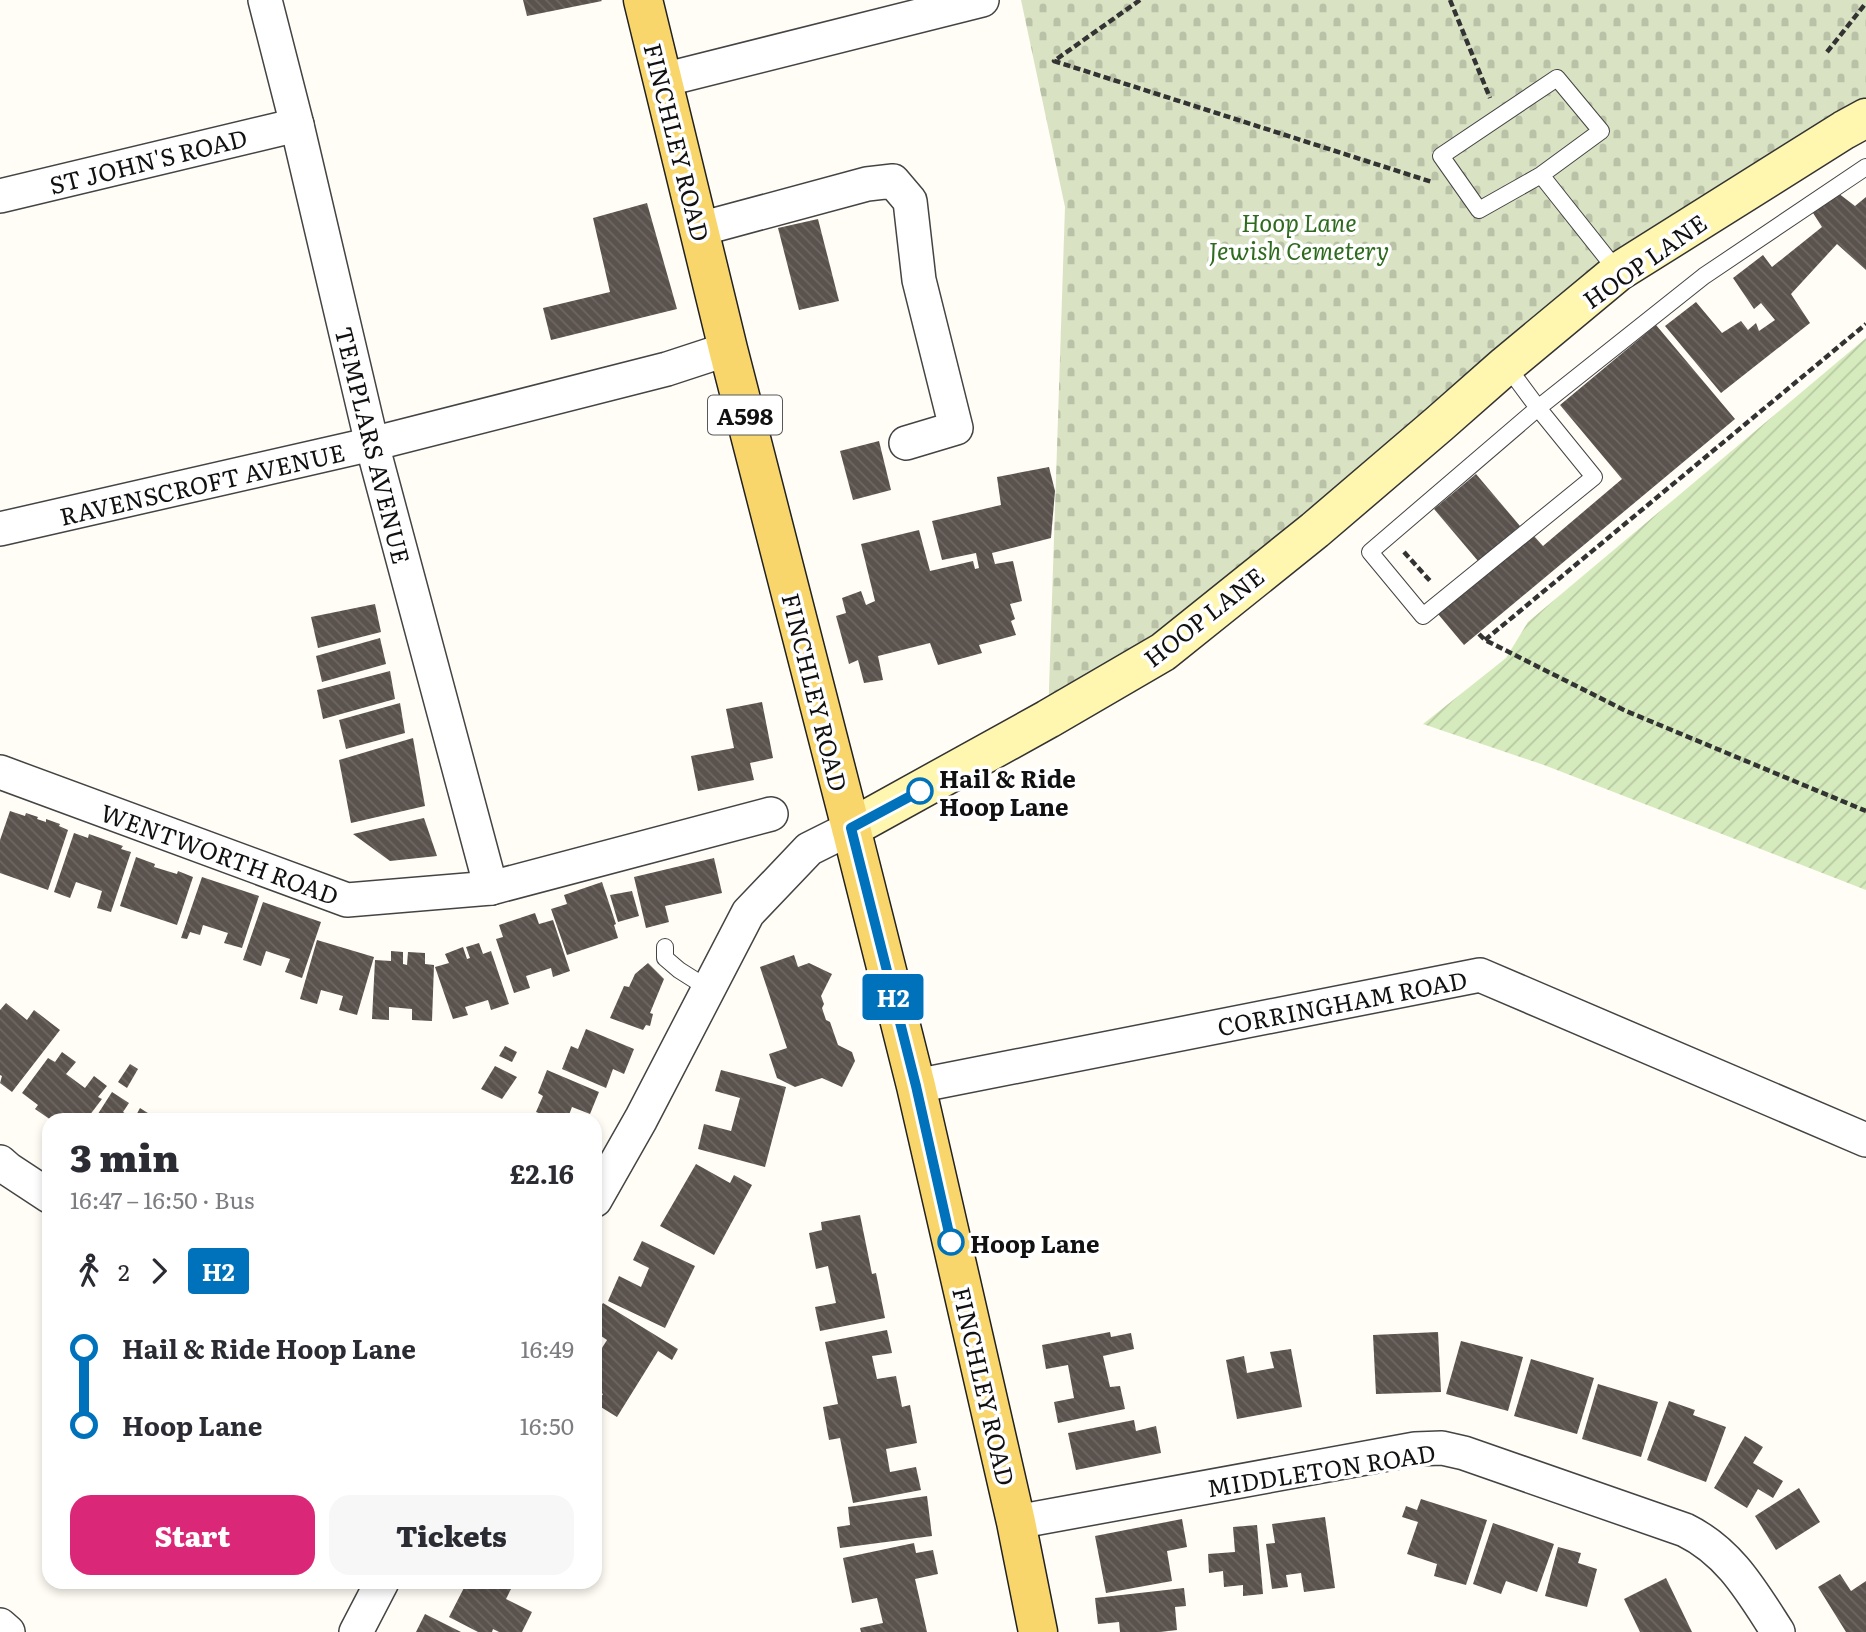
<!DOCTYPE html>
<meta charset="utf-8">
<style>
body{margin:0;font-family:Literata,serif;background:#f7f7f7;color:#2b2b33;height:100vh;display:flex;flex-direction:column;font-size:26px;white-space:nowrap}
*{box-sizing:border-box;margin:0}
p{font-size:23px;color:#7c7c81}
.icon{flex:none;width:38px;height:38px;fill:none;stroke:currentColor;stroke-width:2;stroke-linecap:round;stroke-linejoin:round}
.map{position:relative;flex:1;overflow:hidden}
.drawer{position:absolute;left:42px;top:1113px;width:560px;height:476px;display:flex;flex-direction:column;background:#fff;border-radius:21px;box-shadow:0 4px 10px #0003}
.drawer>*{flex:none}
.badge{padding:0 14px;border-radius:5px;font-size:24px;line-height:46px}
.map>.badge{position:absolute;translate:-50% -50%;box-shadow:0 0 0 4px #fff}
.legs{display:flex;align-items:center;gap:10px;height:77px;padding:0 28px;font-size:23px}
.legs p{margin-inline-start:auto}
.head{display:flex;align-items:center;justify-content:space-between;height:119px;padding:0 28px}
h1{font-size:38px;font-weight:800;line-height:52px}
.button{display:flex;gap:14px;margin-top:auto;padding:14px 28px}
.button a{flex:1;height:80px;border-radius:21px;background:#db2777;color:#fff;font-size:28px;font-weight:800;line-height:80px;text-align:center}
.button a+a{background:#f7f7f7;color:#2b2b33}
ul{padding:0 28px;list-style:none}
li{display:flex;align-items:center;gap:24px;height:77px;font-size:26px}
li i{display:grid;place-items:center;width:10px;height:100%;margin:0 9px;background:currentColor}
li i::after{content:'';width:18px;height:18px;margin:-9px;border:5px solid;border-radius:50%;background:#fff}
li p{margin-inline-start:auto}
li:first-child i{background:linear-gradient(#0000 50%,currentColor 0)}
li:last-child i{background:linear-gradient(currentColor 50%,#0000 0)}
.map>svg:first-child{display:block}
.cemetery{fill:url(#cemetery-stones)}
.garden{fill:url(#garden-furrows)}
.building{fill:url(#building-back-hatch)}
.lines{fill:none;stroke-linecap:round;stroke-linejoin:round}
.lane-casing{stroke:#444;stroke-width:18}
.street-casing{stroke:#444;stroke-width:36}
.secondary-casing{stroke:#333;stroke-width:41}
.primary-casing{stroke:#222;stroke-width:41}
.path{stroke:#333;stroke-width:4.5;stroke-dasharray:7 3.5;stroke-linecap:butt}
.lane{stroke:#fff;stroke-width:16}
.street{stroke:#fff;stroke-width:33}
.secondary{stroke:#fff6b0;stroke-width:38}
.primary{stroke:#f9d66b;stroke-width:38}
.line-1-casing{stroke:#fff;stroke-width:16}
.line-1{stroke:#0072bc;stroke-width:10}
.stop-1-dot{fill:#fff;stroke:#0072bc;stroke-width:3.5}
.labels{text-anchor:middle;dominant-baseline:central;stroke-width:7;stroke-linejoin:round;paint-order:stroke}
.shield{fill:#fff;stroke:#585858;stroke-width:2}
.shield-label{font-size:23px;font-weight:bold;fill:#111}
.street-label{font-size:24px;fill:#111;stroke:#fff}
.park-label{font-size:24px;font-style:italic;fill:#2f6b1f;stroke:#fff}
.stop-label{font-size:24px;font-weight:bold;fill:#111;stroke:#fff;text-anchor:start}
</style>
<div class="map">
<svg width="1866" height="1632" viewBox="0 0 1866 1632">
<defs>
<pattern id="cemetery-stones" width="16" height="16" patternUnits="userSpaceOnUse" patternTransform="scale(1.75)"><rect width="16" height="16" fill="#d9e3c4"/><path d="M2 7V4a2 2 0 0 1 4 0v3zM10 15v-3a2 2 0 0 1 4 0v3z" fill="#b9c2a7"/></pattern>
<pattern id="garden-furrows" width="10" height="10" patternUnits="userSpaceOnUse" patternTransform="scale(1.75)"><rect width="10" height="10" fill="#d5ebbd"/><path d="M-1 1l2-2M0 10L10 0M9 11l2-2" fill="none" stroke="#b6c8a1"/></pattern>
<pattern id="building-back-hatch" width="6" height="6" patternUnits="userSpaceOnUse" patternTransform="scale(1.75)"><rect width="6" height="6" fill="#5a524d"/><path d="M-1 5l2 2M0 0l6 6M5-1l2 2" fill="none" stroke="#6d6662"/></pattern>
</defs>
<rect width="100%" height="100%" fill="#fffdf5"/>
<path class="cemetery" d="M1021 0H1866V118L1618 272 1048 719 1065 207Z"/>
<path class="garden" d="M1866 338V890L1544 765 1423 724 1506 658 1528 622Z"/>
<g class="building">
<path d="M523 0H601L602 1 527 16Z"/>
<path d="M1838 193 1855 206 1866 197V270L1837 244 1791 294 1810 323 1721 393 1665 326 1696 302 1722 333 1741 321 1748 330 1756 323 1759 331 1775 320 1761 303 1754 309 1733 278 1763 255 1772 267 1822 227 1813 213Z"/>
<path d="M647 203 677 309 551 340 543 308 610 292 593 218Z"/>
<path d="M818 219 839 301 799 310 778 228Z"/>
<path d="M1656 325 1735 419 1464 645 1438 614 1534 536 1543 546 1622 479 1560 405Z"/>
<path d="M879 441 891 490 853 500 840 451Z"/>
<path d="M1049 467 1055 491 1051 538 992 553 995 564 1013 561 1022 601 1010 604 1015 619 1011 621 1016 635 979 645 982 653 938 665 930 643 878 656 883 680 864 683 858 660 849 664 836 616 846 613 842 598 861 591 866 605 875 601 861 544 919 530 930 571 973 561 975 569 979 568 976 553 942 560 932 521 1001 505 997 477Z"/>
<path d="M1476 474 1520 526 1478 561 1434 509Z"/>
<path d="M375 604 381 632 318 648 311 617Z"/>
<path d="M380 638 386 664 322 682 316 656Z"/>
<path d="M390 671 395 699 323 719 317 690Z"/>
<path d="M762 702 773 758 750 763 754 780 698 791 691 756 734 748 726 709Z"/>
<path d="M400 703 405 733 346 749 339 720Z"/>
<path d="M413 738 425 806 351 823 339 760Z"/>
<path d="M10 811 25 816 26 813 38 817 37 819 46 822V819L60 824 59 826 68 830 48 890 0 873V840Z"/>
<path d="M424 818 437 856 390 861 353 834Z"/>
<path d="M74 833 88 838 89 834 123 846 121 849 131 852 111 912 97 908 102 891 76 882 70 898 54 892Z"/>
<path d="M136 857 155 864 154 867 177 874 178 871 193 877 177 925 120 906Z"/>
<path d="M714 858 722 893 665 906 669 922 646 928 634 877Z"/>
<path d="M202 877 259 896 242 948 224 943 228 933 203 925 200 935 190 932 187 939 181 938Z"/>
<path d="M602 882 616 924 614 925 618 938 567 955 551 909 567 904 564 895Z"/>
<path d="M632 891 639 916 618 922 610 895Z"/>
<path d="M263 902 321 922 302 978 285 972 290 959 266 951 261 966 243 960Z"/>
<path d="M535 913 539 924 553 920 570 971 553 977 551 968 526 976 530 988 514 993 496 939 503 937 499 925Z"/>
<path d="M317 940 374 957 357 1015 339 1010 343 996 321 990 317 1004 300 999Z"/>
<path d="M479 943 483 954 491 951 509 1004 491 1010 488 1000 465 1007 468 1015 453 1019 435 967 449 963 445 954 463 947 467 959 470 958 466 947Z"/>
<path d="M391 951 403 952V964L407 965 408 952 425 953V964L434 965 432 1021 412 1020V1009L389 1007V1020L372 1019 375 960 391 961Z"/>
<path d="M794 955 798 967 809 963 832 974 821 996 824 1004 822 1008 826 1020 830 1022 838 1045 852 1052 855 1061 842 1087 822 1078 795 1087 777 1078 769 1054 787 1048 760 967Z"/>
<path d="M648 963 664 979 650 1013 653 1014 650 1026 646 1025 643 1030 610 1018 624 986 629 987 635 974Z"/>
<path d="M6 1003 27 1020 34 1010 60 1030 12 1092 0 1083 2 1076 0 1075V1010Z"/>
<path d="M586 1029 634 1049 624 1074 613 1069 606 1088 562 1069 571 1046 578 1049Z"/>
<path d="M505 1046 517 1052 512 1062 499 1056Z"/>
<path d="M62 1052 76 1062 66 1074 85 1088 94 1076 107 1086 98 1097 102 1099 86 1120H51L35 1109 38 1105 22 1093 48 1058 55 1062Z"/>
<path d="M130 1064 138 1069 127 1088 118 1082Z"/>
<path d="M495 1066 517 1077 502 1099 481 1089Z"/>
<path d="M547 1070 599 1092 590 1114 572 1107 567 1120H557L536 1112 543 1096 538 1093Z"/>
<path d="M721 1070 786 1087 765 1167 698 1149 704 1124 731 1131 740 1098 715 1091Z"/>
<path d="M112 1092 129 1103 123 1112 134 1119 140 1108 159 1120H94Z"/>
<path d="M696 1164 730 1183 734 1175 752 1185 714 1255 660 1226Z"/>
<path d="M860 1215 872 1274 876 1273 885 1318 820 1331 815 1307 836 1303 828 1266 816 1269 809 1233 822 1230 821 1222Z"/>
<path d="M642 1241 695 1266 665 1328 608 1301 619 1276 641 1287 649 1268 633 1260Z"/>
<path d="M603 1303 678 1349 672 1360 658 1351 617 1417 596 1404 603 1394 595 1389V1359L607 1340 595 1332V1316Z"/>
<path d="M887 1330 892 1353 872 1356 877 1379 896 1376 902 1407 910 1405 917 1443 886 1449 890 1472 916 1467 921 1490 853 1503 840 1438 829 1440 823 1407 838 1404 825 1342Z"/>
<path d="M1110 1332 1111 1337 1131 1333 1134 1349 1103 1356 1110 1387 1120 1386 1125 1409 1058 1423 1054 1402 1074 1398 1068 1365 1046 1369 1042 1345Z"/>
<path d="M1438 1332 1441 1392 1376 1394 1373 1335Z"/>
<path d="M1461 1341 1523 1357 1508 1411 1446 1394Z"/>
<path d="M1291 1349 1302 1407 1237 1419 1226 1360 1244 1356 1247 1373 1274 1368 1270 1352Z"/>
<path d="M1531 1359 1594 1378 1577 1434 1514 1416Z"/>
<path d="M1598 1384 1658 1402 1641 1457 1582 1439Z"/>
<path d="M1669 1401 1695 1410 1693 1415 1726 1427 1706 1482 1647 1460Z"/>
<path d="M1134 1420 1136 1431 1156 1426 1161 1453 1076 1470 1068 1433Z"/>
<path d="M1745 1436 1763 1447 1753 1463 1783 1481 1773 1498 1758 1489 1747 1508 1714 1488Z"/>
<path d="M1799 1488 1820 1522 1776 1550 1755 1516Z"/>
<path d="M927 1496 932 1536 840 1548 837 1527 850 1525 848 1507Z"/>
<path d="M1421 1499 1487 1520 1466 1585 1434 1576 1437 1564 1407 1554 1418 1522 1402 1517 1406 1506 1417 1510Z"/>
<path d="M1325 1517 1335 1588 1304 1592 1301 1573 1286 1575 1288 1587 1272 1589 1266 1544 1275 1543 1272 1524Z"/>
<path d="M1182 1519 1187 1547 1167 1551 1172 1581 1106 1593 1095 1536Z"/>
<path d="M1493 1523 1554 1544 1537 1592 1506 1581 1501 1594 1473 1584Z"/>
<path d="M1257 1525 1263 1594 1243 1596V1585L1224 1587 1223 1571 1209 1573 1208 1554 1235 1552 1233 1527Z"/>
<path d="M914 1543 916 1553 933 1550 938 1574 915 1579 927 1632H861L860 1628 883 1623 877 1598 852 1603 843 1558Z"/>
<path d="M1558 1547 1581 1553 1578 1563 1597 1569 1587 1607 1545 1596Z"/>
<path d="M1840 1574 1851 1591 1866 1581V1632H1846L1818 1587Z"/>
<path d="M1666 1578 1692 1632H1640L1624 1599Z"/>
<path d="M467 1582H502L512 1587 506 1599 532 1612 522 1632H499L493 1629 492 1632H478L449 1617Z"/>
<path d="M1184 1588 1186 1606 1175 1607 1177 1630 1160 1632H1120L1119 1622 1098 1624 1095 1598Z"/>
<path d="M425 1614 461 1632H416Z"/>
</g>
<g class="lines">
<defs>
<g id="lane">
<path d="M1541 175 1479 210 1441 156 1557 78 1601 131 1541 175 1618 272"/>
<path d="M1506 365 1538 408 1594 477 1423 616 1370 552 1538 408 1704 276 1866 167"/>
<path d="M665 947V958L679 970 709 989"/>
</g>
<g id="street">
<path d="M265 0 297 125 372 444 491 888"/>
<path d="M663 80 982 0"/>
<path d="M0 196 297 125"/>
<path d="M700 229 867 184 893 181 910 201 919 280 956 428 906 443"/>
<path d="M0 529 372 444 667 369 728 349"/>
<path d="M0 772 347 900 491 888 771 814"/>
<path d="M916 1086 1480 975 1866 1140"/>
<path d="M0 1162 8 1169 49 1196"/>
<path d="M595 1200 641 1119 748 913 809 849 851 828"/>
<path d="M1016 1522 1415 1449 1442 1448 1464 1453 1685 1530C1730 1552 1752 1592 1778 1632"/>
<path d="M0 1625 8 1632"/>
<path d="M356 1632 382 1582"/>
</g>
<path id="secondary" d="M851 828 1048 719 1163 652 1315 530 1439 424 1506 365 1618 272 1844 130 1866 118"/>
<path id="primary" d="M643 0 728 349 851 828 916 1086 1016 1522 1038 1632"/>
</defs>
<use href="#lane" class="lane-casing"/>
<use href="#street" class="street-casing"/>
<use href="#secondary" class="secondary-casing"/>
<use href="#primary" class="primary-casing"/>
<g class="path">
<path d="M1140 0 1054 61 1432 182"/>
<path d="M1450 0 1490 98"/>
<path d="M1827 52 1866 3"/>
<path d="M1404 552 1431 582"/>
<path d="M1479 634 1485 640 1626 711 1866 811"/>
<path d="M1485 640 1866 324"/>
</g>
<use href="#lane" class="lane"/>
<use href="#street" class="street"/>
<use href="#secondary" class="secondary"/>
<use href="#primary" class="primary"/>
</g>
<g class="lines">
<defs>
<path id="line-1" d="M920 791 851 828 916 1086 951 1242"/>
</defs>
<use href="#line-1" class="line-1-casing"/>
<use href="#line-1" class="line-1"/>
</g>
<g class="stop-1-dot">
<circle cx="920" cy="791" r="12"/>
<circle cx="951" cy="1242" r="12"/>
</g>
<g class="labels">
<rect class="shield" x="708" y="395.5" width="74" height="39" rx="5"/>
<g class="shield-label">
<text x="745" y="415">A598</text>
</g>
<g class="street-label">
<text transform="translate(678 142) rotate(76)">FINCHLEY ROAD</text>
<text transform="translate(148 160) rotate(-14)">ST JOHN'S ROAD</text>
<text transform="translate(1644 260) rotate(-35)">HOOP LANE</text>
<text transform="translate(374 445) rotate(76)">TEMPLARS AVENUE</text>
<text transform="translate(202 483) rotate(-13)">RAVENSCROFT AVENUE</text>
<text transform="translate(1203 616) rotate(-38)">HOOP LANE</text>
<text transform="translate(816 692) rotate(76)">FINCHLEY ROAD</text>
<text transform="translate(220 853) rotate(20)">WENTWORTH ROAD</text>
<text transform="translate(1342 1002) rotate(-11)">CORRINGHAM ROAD</text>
<text transform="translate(985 1386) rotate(77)">FINCHLEY ROAD</text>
<text transform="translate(1321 1469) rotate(-9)">MIDDLETON ROAD</text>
</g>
<g class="park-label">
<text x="1299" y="221">Hoop Lane<tspan x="1299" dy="28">Jewish Cemetery</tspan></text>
</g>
<g class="stop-label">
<text x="939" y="777">Hail &amp; Ride<tspan x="939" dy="28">Hoop Lane</tspan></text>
<text x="970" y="1242">Hoop Lane</text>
</g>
</g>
</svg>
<b class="badge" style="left:893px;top:997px;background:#0072bc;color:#fff">H2</b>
<section class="drawer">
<div class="head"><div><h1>3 min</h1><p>16:47 – 16:50 · Bus</p></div><b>£2.16</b></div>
<div class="legs"><svg class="icon" aria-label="walk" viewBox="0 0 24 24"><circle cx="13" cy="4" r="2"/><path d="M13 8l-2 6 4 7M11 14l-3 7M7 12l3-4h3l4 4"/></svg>2<svg class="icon" aria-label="forward" viewBox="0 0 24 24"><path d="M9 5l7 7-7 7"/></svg><b class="badge" style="background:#0072bc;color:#fff">H2</b></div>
<ul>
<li><i style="color:#0072bc"></i><b>Hail &amp; Ride Hoop Lane</b><p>16:49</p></li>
<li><i style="color:#0072bc"></i><b>Hoop Lane</b><p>16:50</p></li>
</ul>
<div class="button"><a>Start</a><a>Tickets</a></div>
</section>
</div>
